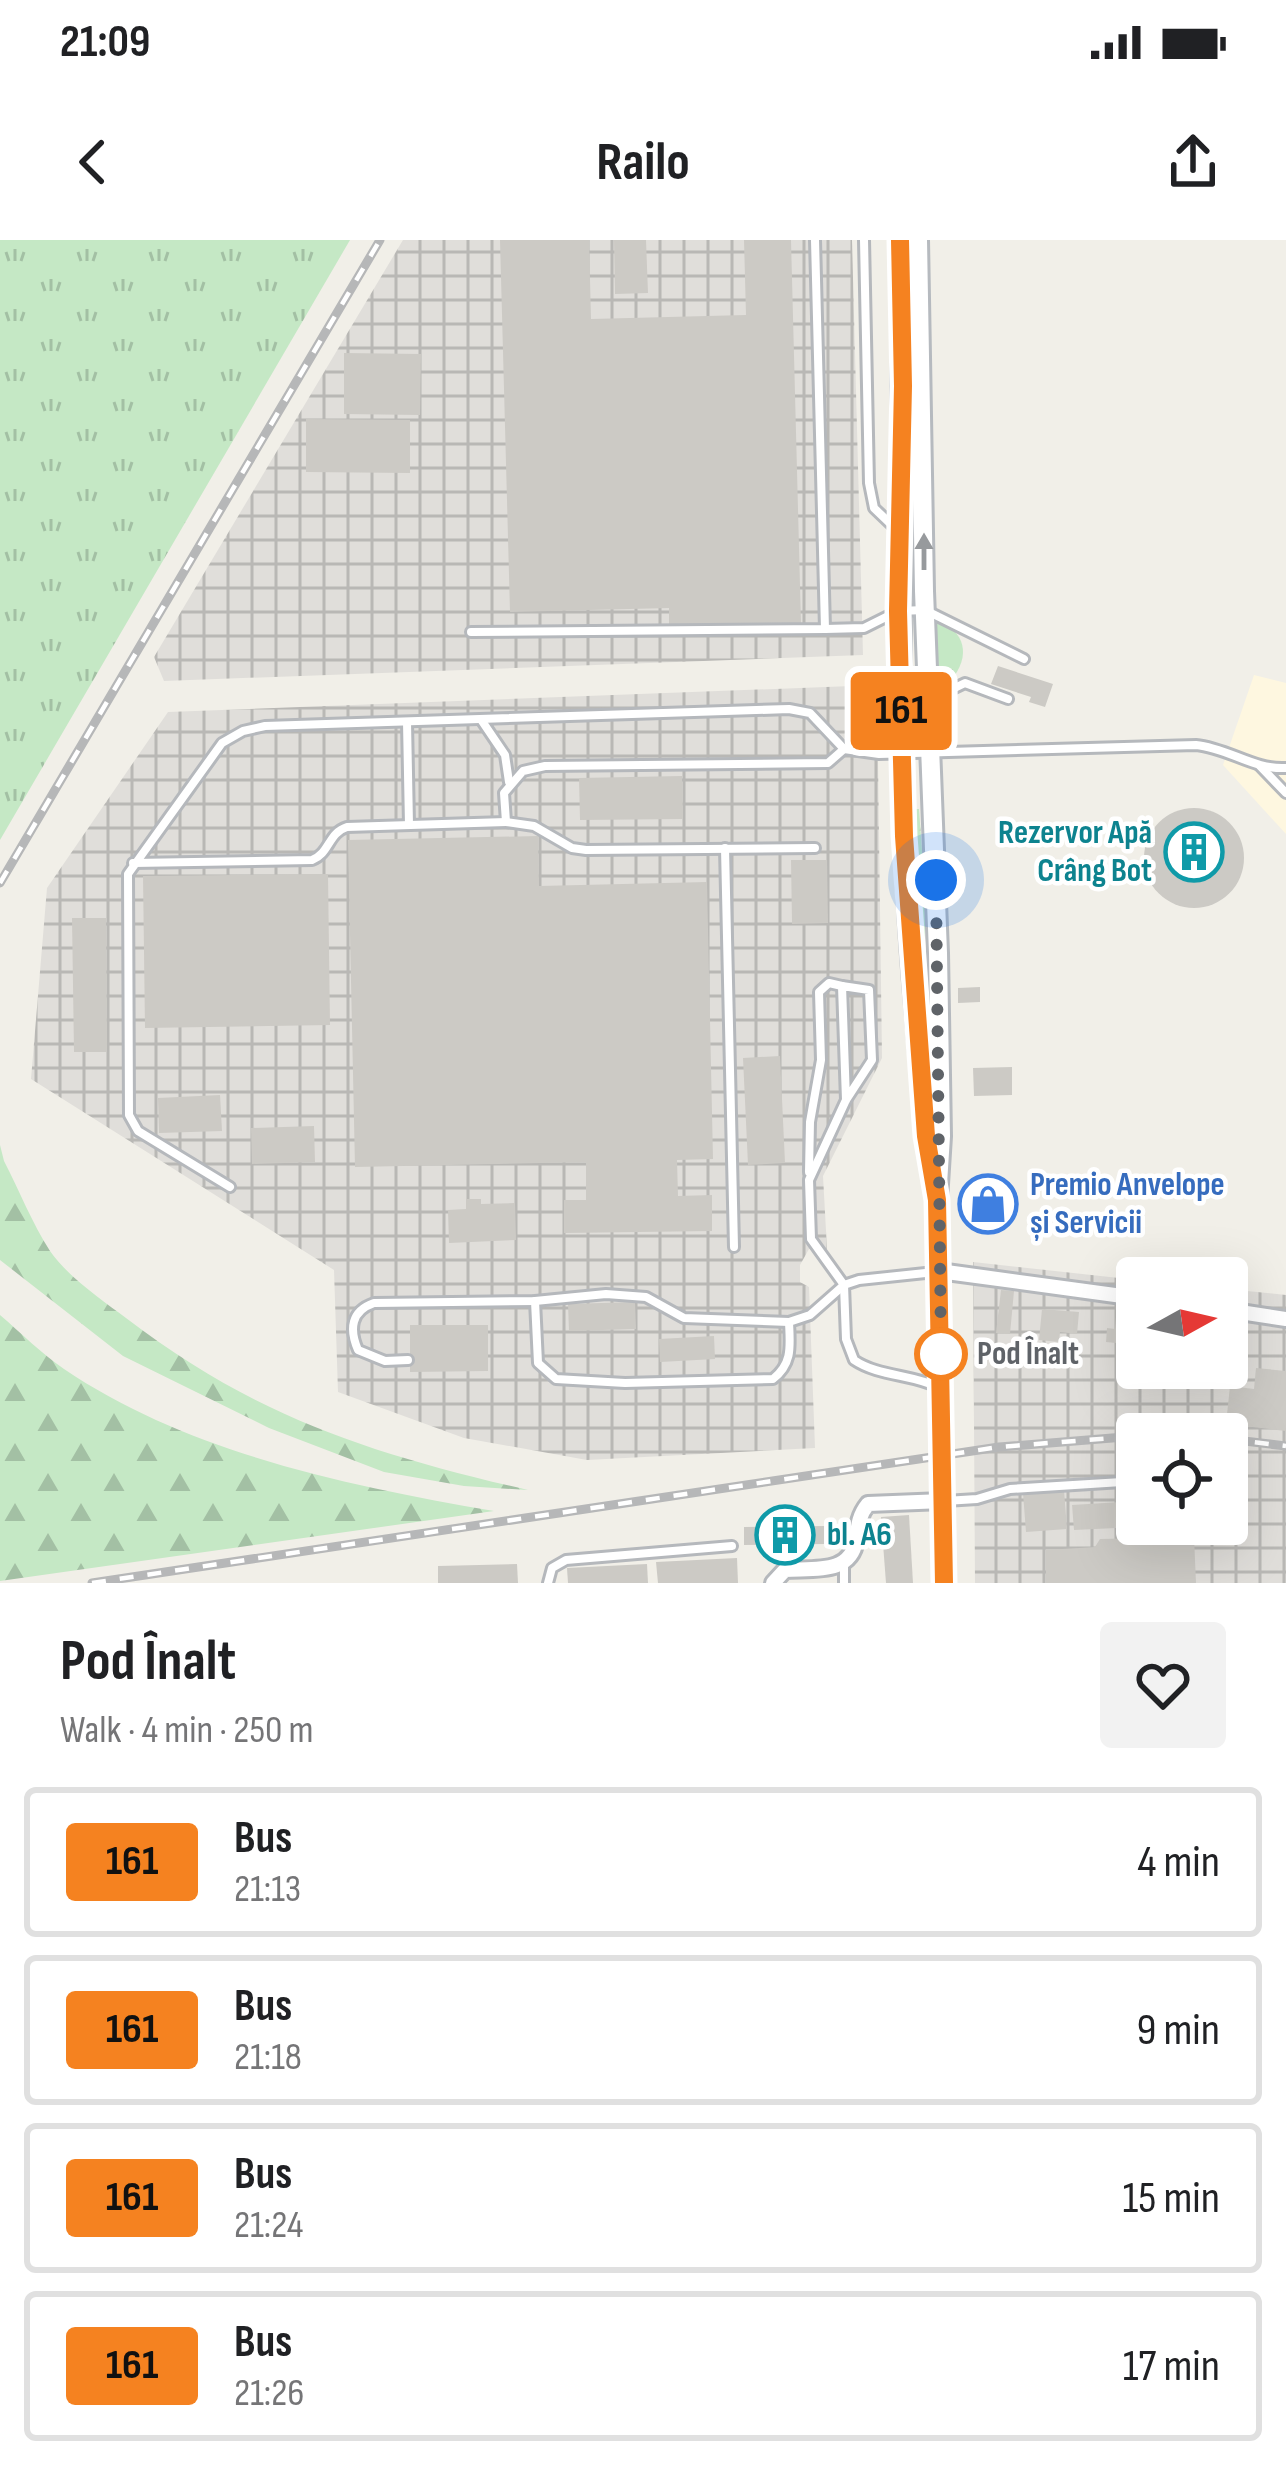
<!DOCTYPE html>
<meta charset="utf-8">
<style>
body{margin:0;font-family:"Sofia Sans Condensed",sans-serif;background:#f2f2f2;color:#202124;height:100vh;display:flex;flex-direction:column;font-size:45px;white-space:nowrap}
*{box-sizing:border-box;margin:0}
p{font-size:39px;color:#757577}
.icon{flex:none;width:66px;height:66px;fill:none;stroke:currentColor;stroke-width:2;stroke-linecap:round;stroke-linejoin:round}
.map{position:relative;height:1343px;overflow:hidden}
.side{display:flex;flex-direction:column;background:#fff;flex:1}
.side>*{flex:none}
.badge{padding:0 24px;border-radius:9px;font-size:42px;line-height:78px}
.needle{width:78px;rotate:82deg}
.buttons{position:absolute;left:1116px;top:1017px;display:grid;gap:24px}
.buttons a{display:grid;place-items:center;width:132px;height:132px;border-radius:12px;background:#fff;box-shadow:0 12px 48px #0002;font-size:60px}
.you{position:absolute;width:60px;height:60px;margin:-30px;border:9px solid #fff;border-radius:50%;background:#1a73e8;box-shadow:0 0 0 18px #1a73e833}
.map>.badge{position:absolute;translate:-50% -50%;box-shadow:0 0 0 6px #fff}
.round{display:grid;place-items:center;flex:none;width:126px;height:126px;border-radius:12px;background:#f2f2f2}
.headline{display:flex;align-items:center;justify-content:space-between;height:204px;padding:0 60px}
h1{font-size:57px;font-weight:700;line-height:90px}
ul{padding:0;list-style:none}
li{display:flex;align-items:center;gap:36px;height:150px;margin:0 24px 18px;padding:0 36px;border:6px solid #e0e0e0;border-radius:12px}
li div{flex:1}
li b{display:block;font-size:45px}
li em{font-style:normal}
li .badge{min-width:132px;font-weight:700;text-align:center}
.status{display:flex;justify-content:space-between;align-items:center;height:84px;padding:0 60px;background:#fff;direction:ltr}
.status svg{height:33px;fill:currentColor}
header{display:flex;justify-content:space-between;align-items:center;height:156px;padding:0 60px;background:#fff;font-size:54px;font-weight:700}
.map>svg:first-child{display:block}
.commercial{fill:#fef7e0}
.industrial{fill:url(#industrial-grid);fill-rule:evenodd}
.grass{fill:url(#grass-tufts)}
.forest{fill:url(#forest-firs)}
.building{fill:#cccac5}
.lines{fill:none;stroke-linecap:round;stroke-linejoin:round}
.lane-casing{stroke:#b5b8bc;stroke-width:14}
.street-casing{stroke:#b5b8bc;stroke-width:20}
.secondary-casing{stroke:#b6babf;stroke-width:24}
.lane{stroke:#fff;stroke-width:8}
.street{stroke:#fff;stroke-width:14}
.secondary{stroke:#fff;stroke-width:18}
.rail-casing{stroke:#b6b7b8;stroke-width:9}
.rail{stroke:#fff;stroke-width:4.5;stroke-dasharray:14;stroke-linecap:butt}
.oneway{fill:#979a9d}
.line-casing{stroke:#fff;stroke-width:27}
.line{stroke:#f58220;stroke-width:18}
.walk{stroke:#5f6368;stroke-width:12;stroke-dasharray:0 21.6}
.stop-dot{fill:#fff;stroke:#f58220;stroke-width:6}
.labels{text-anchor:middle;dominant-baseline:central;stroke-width:9;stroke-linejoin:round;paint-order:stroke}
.culture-label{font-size:33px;font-weight:bold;fill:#0d838f;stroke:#fff;text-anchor:end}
.shop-label{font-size:33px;font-weight:bold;fill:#366cbe;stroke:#fff;text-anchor:start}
.stop-label{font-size:33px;font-weight:bold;fill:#5f6368;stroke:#fff;text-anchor:start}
</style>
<div class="status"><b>21:09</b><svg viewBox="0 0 49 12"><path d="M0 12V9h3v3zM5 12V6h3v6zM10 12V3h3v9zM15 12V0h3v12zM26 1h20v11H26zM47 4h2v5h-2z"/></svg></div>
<header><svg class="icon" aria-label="back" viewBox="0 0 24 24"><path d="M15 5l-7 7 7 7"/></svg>Railo<svg class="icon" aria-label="share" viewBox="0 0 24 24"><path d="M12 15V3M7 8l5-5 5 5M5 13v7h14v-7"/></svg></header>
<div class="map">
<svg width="1286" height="1343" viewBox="0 0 1286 1343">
<defs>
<pattern id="industrial-grid" width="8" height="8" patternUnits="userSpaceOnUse" patternTransform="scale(3)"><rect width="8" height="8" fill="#e0deda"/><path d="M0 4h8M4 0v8" fill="none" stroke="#b9b8b5"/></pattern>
<pattern id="grass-tufts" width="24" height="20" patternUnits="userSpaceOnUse" patternTransform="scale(3)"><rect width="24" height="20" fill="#c5e8c5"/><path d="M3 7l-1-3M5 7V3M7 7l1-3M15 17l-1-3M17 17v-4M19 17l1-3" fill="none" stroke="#a3c0a4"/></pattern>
<pattern id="forest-firs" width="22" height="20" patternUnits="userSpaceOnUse" patternTransform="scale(3)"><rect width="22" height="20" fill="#c5e8c5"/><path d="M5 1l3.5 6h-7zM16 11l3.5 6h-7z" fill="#a3c0a4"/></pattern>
</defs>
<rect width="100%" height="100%" fill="#f1efe8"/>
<path class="commercial" d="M1254 435 1286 443V594L1223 525Z"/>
<g class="industrial">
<path d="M403 0H852L863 415 164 441 154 417Z"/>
<path d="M877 445 882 818 823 936 827 1009H809L800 1025V1042L809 1047 815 1208 587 1220 464 1198 338 1152 334 1030 31 839 47 648 168 472Z"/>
<path d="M973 1022 1137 1040V1128H1227V1049L1286 1055V1343H975ZM1137 1194H1227V1284H1137Z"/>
</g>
<g class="grass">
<path d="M0 0H350L0 600Z"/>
<path d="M936 381C966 390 971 417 951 440L937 443Z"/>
<path d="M911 569H919L925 652V835Z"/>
</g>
<g class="forest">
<path d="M0 905 4 921C19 950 32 983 50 1011 67 1036 102 1060 126 1078 255 1177 372 1214 528 1250L464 1246 384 1232 269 1188 123 1116 0 1020Z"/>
<path d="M0 1075C21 1093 42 1114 64 1129 188 1213 349 1246 494 1271L0 1341Z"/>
</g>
<g class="building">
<path d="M500 0H589L591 79 746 75 744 0H791L801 384 669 387V368L510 372Z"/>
<path d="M614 0H646L648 53 615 54Z"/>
<path d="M344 113 421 114 420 175 344 174Z"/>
<path d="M306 179 410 180V233L306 232Z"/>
<path d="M998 426 1053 444 1045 467 1029 462 1031 457 991 444Z"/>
<path d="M682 536 683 579 580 580 579 538Z"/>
<circle cx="1194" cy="618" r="50"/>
<path d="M538 596 539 646 707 642 713 919 677 920 678 956 712 955V991L564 993V960H586V922L355 927 348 600Z"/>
<path d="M791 620H827L828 683 792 684Z"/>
<path d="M328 634 330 785 145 788 143 636Z"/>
<path d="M72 678H106L107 812H74Z"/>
<path d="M980 747V762L958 763V748Z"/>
<path d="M780 816 785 923 748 925 743 818Z"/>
<path d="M1012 827V855L974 856 973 828Z"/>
<path d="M220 855 222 891 159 893 158 858Z"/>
<path d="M314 886 315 922 252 924 251 888Z"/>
<path d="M1006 951V977L970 978V952Z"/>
<path d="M466 959H481V964L515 963 516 1000 449 1003 448 970 466 969Z"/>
<path d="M1001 1050 1014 1051 1010 1094 996 1093Z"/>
<path d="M635 1062 636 1089 569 1091 568 1064Z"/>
<path d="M1042 1069 1079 1072 1077 1094 1060 1092 1059 1102 1039 1100Z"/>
<path d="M1116 1077 1137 1080V1105L1106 1102 1107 1088 1115 1089Z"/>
<path d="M410 1085H488V1131L410 1132Z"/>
<path d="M714 1096 715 1119 660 1122 659 1099Z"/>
<path d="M1256 1128 1286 1131V1191L1226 1184 1230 1146 1254 1149Z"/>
<path d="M1064 1250 1067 1289 1026 1292 1023 1253Z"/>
<path d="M1137 1261V1287L1074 1290 1072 1265Z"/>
<path d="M909 1275 913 1343H886L881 1277Z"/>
<path d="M825 1286 826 1304 744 1305V1287Z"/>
<path d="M1194 1297 1196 1343H1046V1310L1095 1307 1100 1299Z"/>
<path d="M737 1318 738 1343H658L656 1322Z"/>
<path d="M517 1324 518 1343H438V1326Z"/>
<path d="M647 1324 648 1343H568L567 1328Z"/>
</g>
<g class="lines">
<defs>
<g id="lane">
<path d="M864 0 869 243 874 268 896 289"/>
<path d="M825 389 864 388 898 371 925 370 1024 419"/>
<path d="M471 392 825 389 815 0"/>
<path d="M932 459 965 443 1008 459"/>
<path d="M482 481 505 515 509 542"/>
<path d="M407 482 409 585"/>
<path d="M1260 526 1286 553"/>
<path d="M725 608 734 1007"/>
<path d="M815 608 586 610 572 608 534 586 506 582 504 553 523 531 545 526 828 523 844 509"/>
<path d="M133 623 312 620C330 613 328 593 347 587L506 582"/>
<path d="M809 932 810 882 821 820 819 752 829 743 842 746"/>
<path d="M230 947 138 891 129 875 128 634 222 503 243 491 265 486 789 469 810 473 844 509 879 514 1196 505C1228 508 1254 530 1286 528"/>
<path d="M935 1032 859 1040 844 1045 846 1099 854 1120C879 1137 913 1134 940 1148"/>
<path d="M535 1061 538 1123 556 1139 625 1143 773 1139C793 1123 790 1106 789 1082L810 1075 844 1045 811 999 809 940 846 860 872 820 869 750 842 746 846 860"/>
<path d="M408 1120 385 1121 358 1110C349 1089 351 1071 374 1063L535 1061 606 1054 646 1057 684 1078 789 1082"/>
<path d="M945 1261 977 1259 1010 1249 1122 1242"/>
<path d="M548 1343 552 1328 566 1320 732 1306"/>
<path d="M844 1343V1324"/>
</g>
<g id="street">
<path d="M939 1031 1137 1058"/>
<path d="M1227 1070 1286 1079"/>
<path d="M773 1343 785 1330C813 1328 851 1335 856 1300 858 1285 859 1275 868 1264L943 1261"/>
</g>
<g id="secondary">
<path d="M900 0C905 257 892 510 915 766 920 821 923 876 932 930"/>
<path d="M918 0 924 351 938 713 941 896 937 960 944 1343"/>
</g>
</defs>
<use href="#lane" class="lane-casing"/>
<use href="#street" class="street-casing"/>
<use href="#secondary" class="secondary-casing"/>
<use href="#lane" class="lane"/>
<use href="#street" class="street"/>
<use href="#secondary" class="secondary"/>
<defs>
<g id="rail">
<path d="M0 643 380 0"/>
<path d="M1227 1199 1286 1206"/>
<path d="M92 1343 999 1207 1137 1196"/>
</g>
</defs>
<use href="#rail" class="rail-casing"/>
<use href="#rail" class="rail"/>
</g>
<defs><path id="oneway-solid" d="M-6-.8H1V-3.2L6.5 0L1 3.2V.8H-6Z" transform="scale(3)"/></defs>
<use class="oneway" href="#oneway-solid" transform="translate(924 312) rotate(-90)"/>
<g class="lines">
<defs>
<path id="line" d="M900 0 903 146 898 371 904 596 926 896 937 960 944 1343"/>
</defs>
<use href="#line" class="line-casing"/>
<use href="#line" class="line"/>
<path class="walk" d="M936 640 941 1114"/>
</g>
<defs>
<symbol id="building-ring" viewBox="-11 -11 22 22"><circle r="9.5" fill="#fff" stroke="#0f9aa8" stroke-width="1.5"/><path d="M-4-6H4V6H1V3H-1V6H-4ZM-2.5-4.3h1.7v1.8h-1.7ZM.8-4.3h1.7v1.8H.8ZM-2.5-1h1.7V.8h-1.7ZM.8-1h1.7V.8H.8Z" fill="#0f9aa8"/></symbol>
<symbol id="shop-ring" viewBox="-11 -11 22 22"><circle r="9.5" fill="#fff" stroke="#3f7fe0" stroke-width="1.5"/><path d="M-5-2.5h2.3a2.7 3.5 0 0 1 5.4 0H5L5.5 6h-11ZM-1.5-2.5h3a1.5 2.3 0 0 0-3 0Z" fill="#3f7fe0"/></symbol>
</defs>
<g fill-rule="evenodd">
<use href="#building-ring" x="1161" y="579" width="66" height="66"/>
<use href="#shop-ring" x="955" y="931" width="66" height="66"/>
<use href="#building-ring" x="752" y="1262" width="66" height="66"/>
</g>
<circle class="stop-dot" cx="941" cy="1114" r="24"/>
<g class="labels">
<g class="culture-label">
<text x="1152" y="593">Rezervor Apă<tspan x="1152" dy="38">Crâng Bot</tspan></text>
<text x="827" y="1295" text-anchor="start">bl. A6</text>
</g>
<g class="shop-label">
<text x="1030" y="945">Premio Anvelope<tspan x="1030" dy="38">și Servicii</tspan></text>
</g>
<g class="stop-label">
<text x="977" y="1114">Pod Înalt</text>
</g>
</g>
</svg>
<div class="buttons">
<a><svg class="needle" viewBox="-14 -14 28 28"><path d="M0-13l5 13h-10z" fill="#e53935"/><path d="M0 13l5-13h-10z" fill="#757577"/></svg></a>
<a><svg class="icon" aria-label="locate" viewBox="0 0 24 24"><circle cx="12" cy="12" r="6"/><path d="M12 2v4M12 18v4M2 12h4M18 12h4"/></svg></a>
</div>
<div class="you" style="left:936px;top:640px"></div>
<b class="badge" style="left:901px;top:471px;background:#f58220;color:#111">161</b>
</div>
<section class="side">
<div class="headline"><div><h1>Pod Înalt</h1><p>Walk · 4 min · 250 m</p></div><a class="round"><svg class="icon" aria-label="heart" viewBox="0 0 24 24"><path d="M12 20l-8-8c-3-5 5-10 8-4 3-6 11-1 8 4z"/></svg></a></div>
<ul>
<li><span class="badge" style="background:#f58220;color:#111">161</span><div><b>Bus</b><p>21:13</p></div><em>4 min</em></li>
<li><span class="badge" style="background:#f58220;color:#111">161</span><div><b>Bus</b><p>21:18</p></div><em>9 min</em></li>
<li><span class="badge" style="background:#f58220;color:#111">161</span><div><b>Bus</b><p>21:24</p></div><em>15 min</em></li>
<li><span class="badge" style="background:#f58220;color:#111">161</span><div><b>Bus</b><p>21:26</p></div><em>17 min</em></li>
</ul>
</section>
